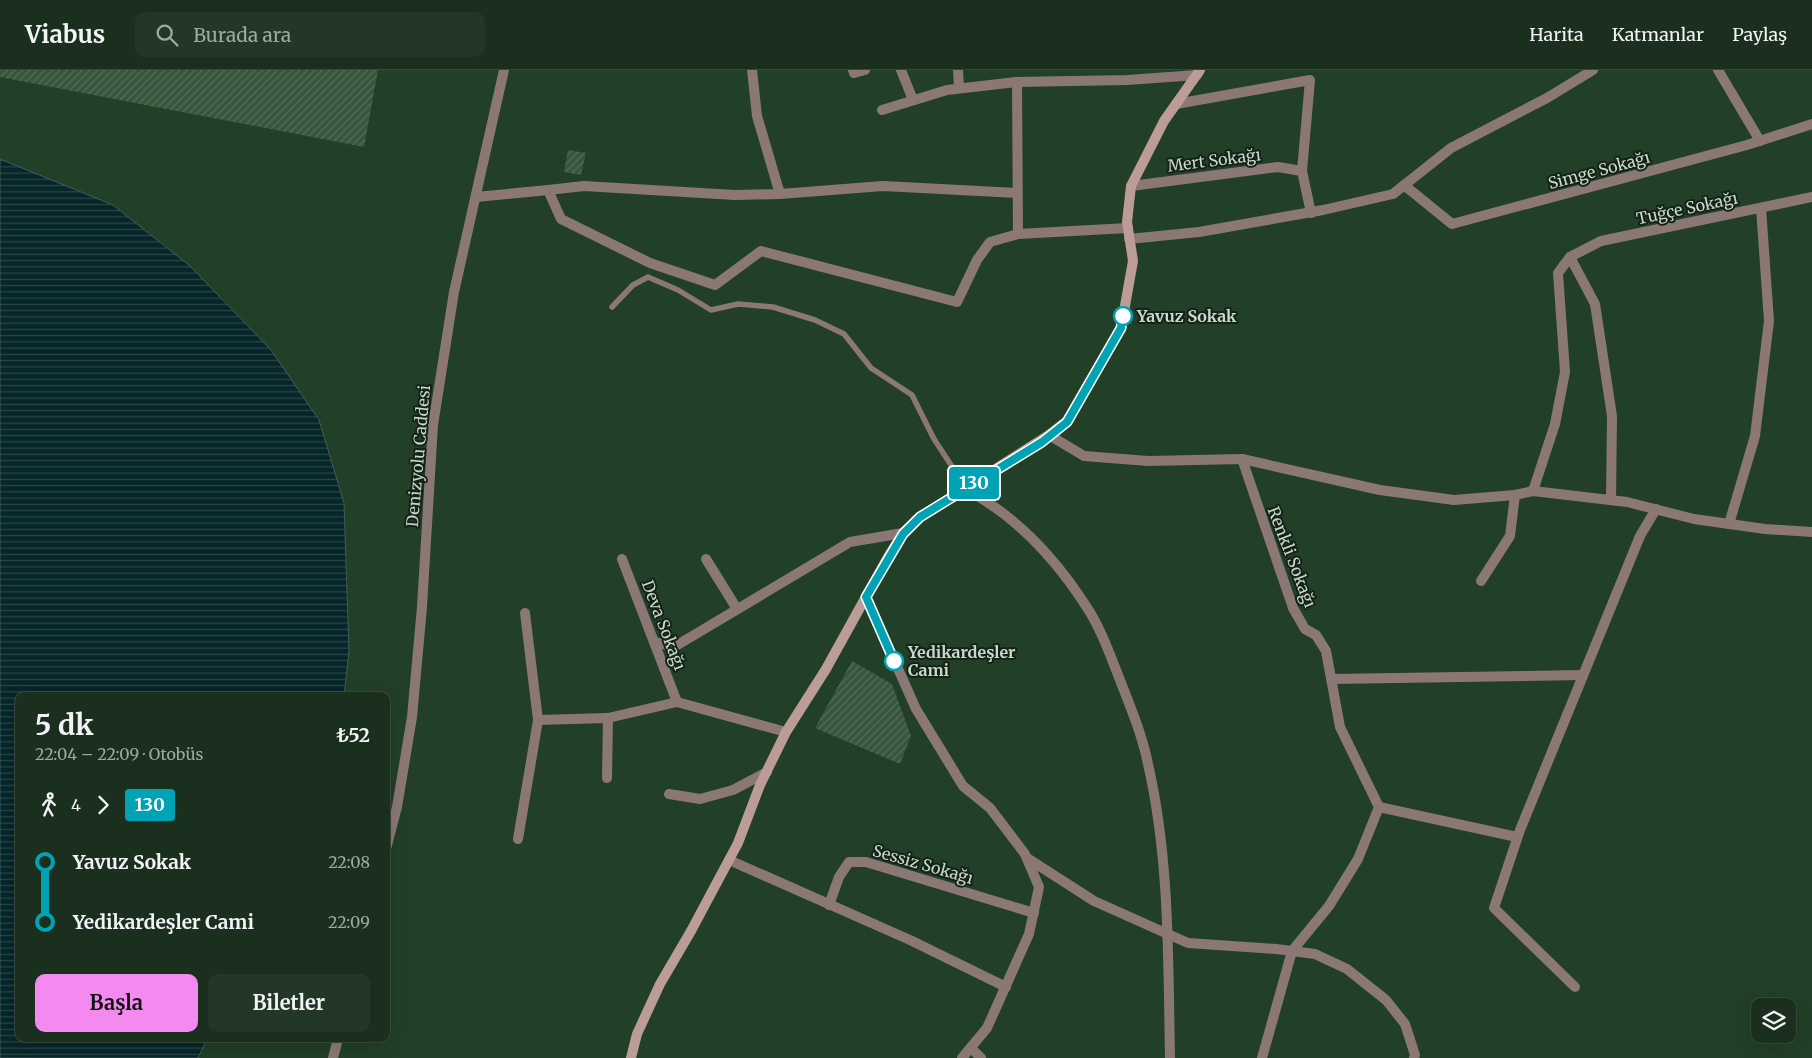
<!DOCTYPE html>
<html lang="tr">
<meta charset="utf-8">
<style>
body{margin:0;font-family:Merriweather,serif;background:#233726;color:#f1f3f6;height:100vh;display:flex;flex-direction:column;font-size:19px;white-space:nowrap}
*{box-sizing:border-box;margin:0}
p{font-size:16px;color:#9fa9a4}
.icon{flex:none;width:28px;height:28px;fill:none;stroke:currentColor;stroke-width:2;stroke-linecap:round;stroke-linejoin:round}
.map{position:relative;flex:1;overflow:hidden}
.drawer{position:absolute;left:15px;top:622px;width:375px;height:350px;display:flex;flex-direction:column;background:#1a2f1d;border-radius:10px;box-shadow:0 5px 20px #0002,0 0 0 1px #384a3b}
.drawer>*{flex:none}
.badge{padding:0 10px;border-radius:4px;font-size:18px;line-height:32px}
.tools{position:absolute;left:1751px;top:928px;display:grid;gap:10px}
.tools a{display:grid;place-items:center;width:45px;height:45px;border-radius:10px;background:#1a2f1d;box-shadow:0 5px 20px #0002,0 0 0 1px #384a3b;font-size:25px}
.map>.badge{position:absolute;translate:-50% -50%;box-shadow:0 0 0 2px #fff}
.legs{display:flex;align-items:center;gap:8px;height:55px;padding:0 20px;font-size:16px}
.legs p{margin-inline-start:auto}
.head{display:flex;align-items:center;justify-content:space-between;height:85px;padding:0 20px}
h1{font-size:28px;font-weight:700;line-height:38px}
.button{display:flex;gap:10px;margin-top:auto;padding:10px 20px}
.button a{flex:1;height:58px;border-radius:10px;background:#f489f0;color:#111;font-size:20px;font-weight:700;line-height:58px;text-align:center}
.button a+a{background:#233726;color:#f1f3f6}
ul{padding:0 20px;list-style:none}
li{display:flex;align-items:center;gap:18px;height:60px;font-size:19px}
li i{display:grid;place-items:center;width:8px;height:100%;margin:0 6px;background:currentColor}
li i::after{content:'';width:12px;height:12px;margin:-6px;border:4px solid;border-radius:50%;background:#1a2f1d}
li p{margin-inline-start:auto}
li:first-child i{background:linear-gradient(#0000 50%,currentColor 0)}
li:last-child i{background:linear-gradient(currentColor 50%,#0000 0)}
header{display:flex;align-items:center;gap:30px;box-sizing:border-box;height:70px;padding:0 25px;background:#1a2f1d;border-bottom:1px solid #384a3b}
header strong{font-size:24px}
nav{display:flex;gap:28px;margin-inline-start:auto;font-size:18px}
.search{width:350px;height:45px;background:#233726;display:flex;align-items:center;gap:12px;box-sizing:border-box;padding:0 18px;border-radius:10px;color:#9fa9a4;font-size:19px}
.map>svg:first-child{display:block}
.water{fill:url(#water-rules);stroke:#415c5a}
.building{fill:url(#building-hatch)}
.lines{fill:none;stroke-linecap:round;stroke-linejoin:round}
.service{stroke:#8b7875;stroke-width:5.5}
.minor{stroke:#8b7875;stroke-width:10}
.tertiary{stroke:#8b7875;stroke-width:10}
.secondary{stroke:#bb9c97;stroke-width:10}
.line-1-casing{stroke:#fff;stroke-width:11}
.line-1{stroke:#00a3b4;stroke-width:8}
.stop-1-dot{fill:#fff;stroke:#00a3b4;stroke-width:2.5}
.labels{text-anchor:middle;dominant-baseline:central;stroke-width:4;stroke-linejoin:round;paint-order:stroke}
.street-label{font-size:16px;fill:#c8d9ca;stroke:#152217}
.stop-label{font-size:16px;font-weight:bold;fill:#c8d9ca;stroke:#152217;text-anchor:start}
</style>
<header>
<strong>Viabus</strong>
<div class="search"><svg class="icon" aria-label="search" viewBox="0 0 24 24"><circle cx="10" cy="10" r="6"/><path d="M15 15l6 6"/></svg>Burada ara</div>
<nav><a>Harita</a><a>Katmanlar</a><a>Paylaş</a></nav>
</header>
<div class="map">
<svg width="1812" height="988" viewBox="0 0 1812 988">
<defs>
<pattern id="water-rules" width="6" height="5" patternUnits="userSpaceOnUse" patternTransform="scale(1.25)"><rect width="6" height="5" fill="#07262a"/><path d="M0 2.5h6" fill="none" stroke="#2a4548"/></pattern>
<pattern id="building-hatch" width="6" height="6" patternUnits="userSpaceOnUse" patternTransform="scale(1.25)"><rect width="6" height="6" fill="#39563d"/><path d="M-1 1l2-2M0 6l6-6M5 7l2-2" fill="none" stroke="#546e58"/></pattern>
</defs>
<rect width="100%" height="100%" fill="#223f27"/>
<path class="water" d="M0 89 113 135 190 196 271 280 319 350 344 433 349 581 344 626H19V969H207L198 988H0Z"/>
<g class="building">
<path d="M0 0H378L364 77 0 7Z"/>
<path d="M568 80 586 83 581 105 564 102Z"/>
<path d="M852 591 892 614 911 666 900 694 815 658Z"/>
</g>
<g class="lines">
<path class="service" d="M612 237 633 215 648 207 678 220 711 240 738 234 773 237 815 250 844 264 871 298 912 325 934 369 966 418"/>
<g class="minor">
<path d="M752 0 757 46 780 124"/>
<path d="M853 0 854 3 865 0"/>
<path d="M901 0 913 30"/>
<path d="M958 0 959 18"/>
<path d="M1718 0 1760 71"/>
<path d="M1017 12 1018 164"/>
<path d="M1176 34 1310 10 1302 101 1311 143"/>
<path d="M882 40 947 20 1016 12 1127 10 1197 5"/>
<path d="M1404 115 1452 154 1747 75 1812 54"/>
<path d="M1131 116 1278 97 1302 101"/>
<path d="M1017 123 883 116 780 124 735 125 584 116 548 120 561 149 650 193 715 215 761 181 957 232 977 190 990 172 1018 164 1128 158"/>
<path d="M476 127 548 120"/>
<path d="M1570 187 1595 234 1612 346 1611 430"/>
<path d="M1049 365 1084 386 1148 391 1242 389 1380 420 1454 430 1515 425 1533 421 1627 432 1694 449 1765 459 1812 462"/>
<path d="M1242 389 1293 538 1305 559 1316 565 1326 581 1340 657 1379 737 1358 789 1329 836 1292 881 1262 988"/>
<path d="M966 418C980 428 996 437 1009 448 1039 472 1066 505 1086 536 1100 557 1109 582 1118 605 1129 633 1142 664 1148 694 1170 790 1168 890 1170 988"/>
<path d="M1533 421 1555 354 1565 302 1558 203 1570 187 1601 171 1812 127"/>
<path d="M1729 454 1755 366 1769 251 1761 138"/>
<path d="M622 489 677 632"/>
<path d="M706 489 737 539"/>
<path d="M1481 511 1510 466 1515 425"/>
<path d="M866 527 916 639 963 716 990 738 1025 784 1039 817 1029 864 987 958 962 988"/>
<path d="M655 572 674 577 850 472 903 463"/>
<path d="M1331 609 1583 605"/>
<path d="M538 650 608 648 677 632 786 662"/>
<path d="M607 708 608 648"/>
<path d="M669 724 700 729 733 720 767 702"/>
<path d="M1379 737 1517 767"/>
<path d="M518 769 538 650 525 543"/>
<path d="M1027 788 1094 831 1188 873 1276 879 1315 884 1347 899 1386 930 1405 954 1415 985 1414 988"/>
<path d="M729 790 910 870 1006 917"/>
<path d="M829 835 839 807 849 792H866L1034 843"/>
<path d="M1575 917 1494 838 1520 760 1640 466 1656 439"/>
<path d="M971 978 981 988"/>
</g>
<g class="tertiary">
<path d="M1129 169 1199 162 1323 140 1393 124 1451 78 1547 28 1593 0"/>
<path d="M386 779 397 737 412 647 422 537 433 355 454 222 504 0"/>
<path d="M333 988 338 969"/>
</g>
<path class="secondary" d="M631 988 637 964 660 914 691 861 738 773 760 715 786 662 826 599 888 487 903 463 920 447 1049 365 1067 351 1121 258 1133 191 1127 152 1131 116 1164 51 1200 0"/>
</g>
<g class="lines">
<defs>
<path id="line-1" d="M894 591 866 527 903 464 920 447 1042 372 1067 352 1121 258 1123 246"/>
</defs>
<use href="#line-1" class="line-1-casing"/>
<use href="#line-1" class="line-1"/>
</g>
<g class="stop-1-dot">
<circle cx="1123" cy="246" r="9"/>
<circle cx="894" cy="591" r="9"/>
</g>
<g class="labels">
<g class="street-label">
<text transform="translate(1214 90) rotate(-7)">Mert Sokağı</text>
<text transform="translate(1599 100) rotate(-15)">Simge Sokağı</text>
<text transform="translate(1687 138) rotate(-12)">Tuğçe Sokağı</text>
<text transform="translate(418 386) rotate(-85)">Denizyolu Caddesi</text>
<text transform="translate(1292 487) rotate(69)">Renkli Sokağı</text>
<text transform="translate(664 555) rotate(69)">Deva Sokağı</text>
<text transform="translate(923 794) rotate(16)">Sessiz Sokağı</text>
</g>
<g class="stop-label">
<text x="1137" y="246">Yavuz Sokak</text>
<text x="908" y="582">Yedikardeşler<tspan x="908" dy="18">Cami</tspan></text>
</g>
</g>
</svg>
<div class="tools">
<a><svg class="icon" aria-label="layers" viewBox="0 0 24 24"><path d="M12 4l9 5-9 5-9-5zM3 14l9 5 9-5"/></svg></a>
</div>
<b class="badge" style="left:974px;top:413px;background:#00a3b4;color:#fff">130</b>
<section class="drawer">
<div class="head"><div><h1>5 dk</h1><p>22:04 – 22:09 · Otobüs</p></div><b>₺52</b></div>
<div class="legs"><svg class="icon" aria-label="walk" viewBox="0 0 24 24"><circle cx="13" cy="4" r="2"/><path d="M13 8l-2 6 4 7M11 14l-3 7M7 12l3-4h3l4 4"/></svg>4<svg class="icon" aria-label="forward" viewBox="0 0 24 24"><path d="M9 5l7 7-7 7"/></svg><b class="badge" style="background:#00a3b4;color:#fff">130</b></div>
<ul>
<li><i style="color:#00a3b4"></i><b>Yavuz Sokak</b><p>22:08</p></li>
<li><i style="color:#00a3b4"></i><b>Yedikardeşler Cami</b><p>22:09</p></li>
</ul>
<div class="button"><a>Başla</a><a>Biletler</a></div>
</section>
</div>
